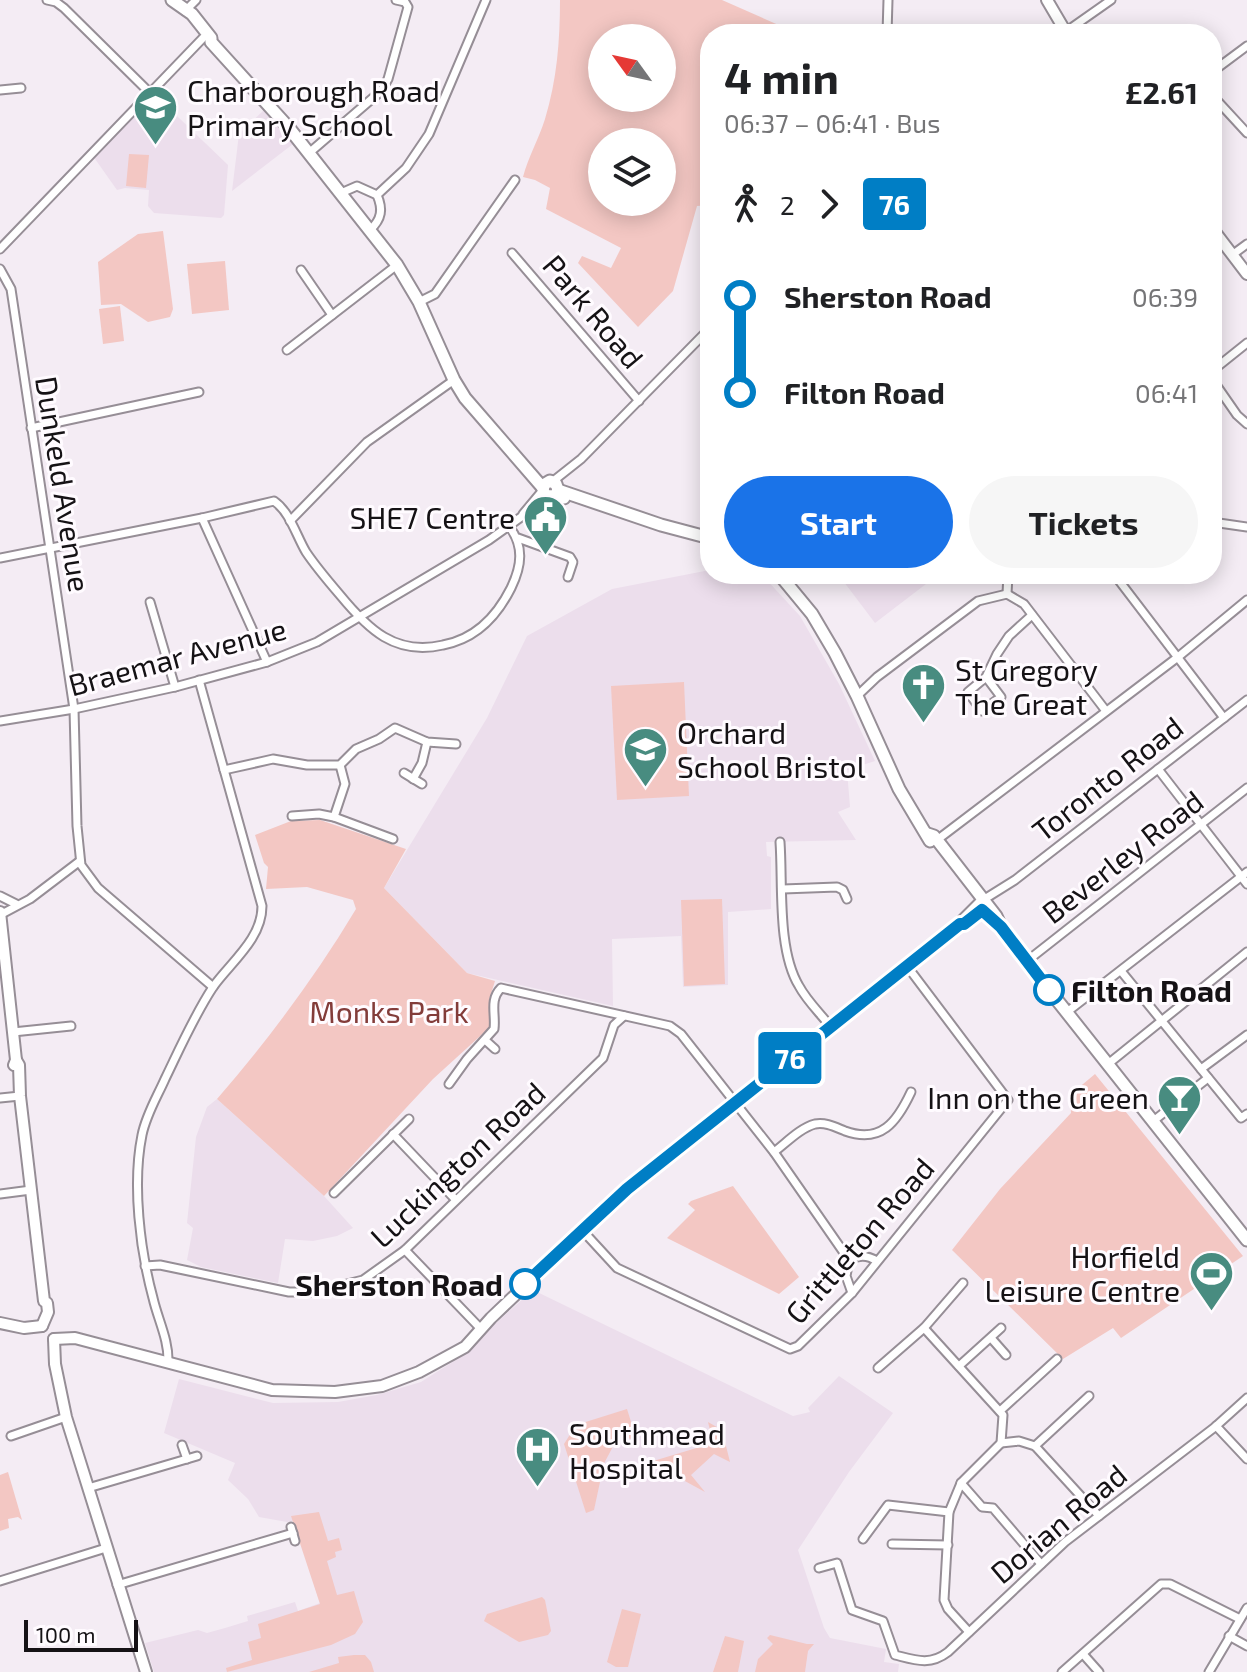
<!DOCTYPE html>
<meta charset="utf-8">
<style>
body{margin:0;font-family:"Exo 2",sans-serif;background:#f6f6f6;color:#202124;height:100vh;display:flex;flex-direction:column;font-size:30px;white-space:nowrap}
*{box-sizing:border-box;margin:0}
p{font-size:26px;color:#757577}
.icon{flex:none;width:44px;height:44px;fill:none;stroke:currentColor;stroke-width:2;stroke-linecap:round;stroke-linejoin:round}
.map{position:relative;flex:1;overflow:hidden}
.drawer{position:absolute;left:700px;top:24px;width:522px;height:560px;display:flex;flex-direction:column;background:#fff;border-radius:32px;box-shadow:0 4px 20px #0003}
.drawer>*{flex:none}
.badge{padding:0 16px;border-radius:6px;font-size:28px;line-height:52px}
.needle{width:52px;rotate:303deg}
.fabs{position:absolute;left:588px;top:24px;display:grid;gap:16px}
.fabs a{display:grid;place-items:center;width:88px;height:88px;border-radius:50%;background:#fff;box-shadow:0 4px 20px #0003;font-size:40px}
.scale{position:absolute;left:24px;bottom:20px;width:114px;box-sizing:border-box;padding-left:8px;border:4px solid #151215;border-top:0;font-size:22px;line-height:28px;white-space:nowrap;color:#151215;-webkit-text-stroke:6px #fffbff;paint-order:stroke}
.map>.badge{position:absolute;translate:-50% -50%;box-shadow:0 0 0 4px #fff}
.legs{display:flex;align-items:center;gap:12px;height:88px;padding:0 24px;font-size:26px}
.legs p{margin-inline-start:auto}
.headline{display:flex;align-items:center;justify-content:space-between;height:136px;padding:0 24px}
h1{font-size:44px;font-weight:700;line-height:60px}
.primary-button{display:flex;gap:16px;margin-top:auto;padding:16px 24px}
.primary-button a{flex:1;height:92px;border-radius:48px;background:#1a73e8;color:#fff;font-size:32px;font-weight:700;line-height:92px;text-align:center}
.primary-button a+a{background:#f6f6f6;color:#202124}
ul{padding:0 24px;list-style:none}
li{display:flex;align-items:center;gap:28px;height:96px;font-size:30px}
li i{display:grid;place-items:center;width:12px;height:100%;margin:0 10px;background:currentColor}
li i::after{content:'';width:20px;height:20px;margin:-10px;border:6px solid;border-radius:50%;background:#fff}
li p{margin-inline-start:auto}
li:first-child i{background:linear-gradient(#0000 50%,currentColor 0)}
li:last-child i{background:linear-gradient(currentColor 50%,#0000 0)}
.map>svg:first-child{display:block}
.built{fill:#ecdeec}
.green{fill:#f3c7c3;fill-rule:evenodd}
.lines{fill:none;stroke-linecap:round;stroke-linejoin:round}
.street-casing{stroke:#968e96;stroke-width:11}
.secondary-casing{stroke:#968e96;stroke-width:14}
.primary-casing{stroke:#968e96;stroke-width:15}
.street{stroke:#fff;stroke-width:7}
.secondary{stroke:#fff;stroke-width:10}
.primary{stroke:#fff;stroke-width:11}
.line-1-casing{stroke:#fff;stroke-width:18}
.line-1{stroke:#007ec5;stroke-width:12}
.stop-1-dot{fill:#fff;stroke:#007ec5;stroke-width:4}
.labels{text-anchor:middle;dominant-baseline:central;stroke-width:6;stroke-linejoin:round;paint-order:stroke}
.poi-label{font-size:30px;fill:#151215;stroke:#fffbff;text-anchor:start}
.street-label{font-size:30px;fill:#151215;stroke:#fffbff}
.stop-label{font-size:30px;font-weight:bold;fill:#151215;stroke:#fffbff;text-anchor:start}
.park-label{font-size:30px;fill:#833c3a;stroke:#fffbff}
</style>
<div class="map">
<svg width="1247" height="1672" viewBox="0 0 1247 1672">
<rect width="100%" height="100%" fill="#f4ecf4"/>
<g class="built">
<path d="M154 94 228 165 224 215 221 218 154 213 148 206 149 190 125 188 117 190 93 156Z"/>
<path d="M265 109 293 144 232 191 239 134Z"/>
<path d="M710 570V574H758L764 577 800 616 839 684 875 761 847 770 850 807 838 812 856 840 766 842 767 856 771 857V909L728 912V985L683 987 681 936 612 939 613 1006 467 973 384 888 487 718 527 636 612 589Z"/>
<path d="M838 574H939L875 623Z"/>
<path d="M217 1099 324 1196 353 1228 337 1236 313 1241 285 1239 278 1283 201 1267 187 1260 193 1228 187 1223 196 1137 207 1107Z"/>
<path d="M533 1290 793 1416 810 1412 808 1408 839 1376 893 1413 849 1472 798 1550 824 1628 830 1638 886 1649 884 1662 899 1664 898 1672H154L145 1643 198 1630 207 1633 225 1628 248 1621 247 1616 295 1602 298 1611 320 1603 301 1544 299 1520 287 1522 259 1517 248 1499 228 1480 235 1463 164 1433 179 1379 273 1403 338 1402 377 1395 421 1382 451 1363Z"/>
</g>
<g class="green">
<path d="M560 0H722L799 34H710V205L697 206 673 291 638 327 578 263 582 256 611 268 621 248 546 209 550 188 535 180 523 177C528 158 539 138 545 119 557 80 560 40 560 0ZM662 38V98H602V38ZM662 142V202H602V142Z"/>
<path d="M129 154 149 155 146 188 126 186Z"/>
<path d="M163 231 173 309 170 317 148 322 121 304 101 305 98 262 138 234Z"/>
<path d="M225 261 229 310 192 314 187 264Z"/>
<path d="M120 306 124 341 103 344 99 309Z"/>
<path d="M684 682 689 796 617 800 611 686Z"/>
<path d="M320 820 406 849 384 888 467 973 495 981 489 1000V1028L433 1079 324 1196 217 1099C269 1039 315 977 356 909L353 900 307 887 266 889 268 867 264 863 255 835 291 821Z"/>
<path d="M722 899 725 984 684 986 681 900Z"/>
<path d="M1095 1074 1243 1256 1121 1338 1113 1328 1063 1359 952 1250 1000 1189 1071 1113 1070 1095Z"/>
<path d="M733 1186 799 1277 779 1294 667 1238 695 1210 688 1204 691 1201Z"/>
<path d="M627 1409 637 1441 619 1435 599 1473 600 1482 594 1510 586 1513 564 1444 576 1425Z"/>
<path d="M708 1422 722 1430 730 1462 714 1454 691 1475 705 1492 650 1462 713 1443Z"/>
<path d="M8 1472 22 1520 18 1517 8 1519 9 1528 0 1531V1475Z"/>
<path d="M319 1512 328 1541 339 1538 342 1550 335 1552 336 1557 327 1561 337 1595 354 1591 363 1622 355 1634 331 1645 227 1672 226 1668 252 1660 248 1642 261 1638 258 1624 320 1604 291 1516Z"/>
<path d="M542 1597 545 1600 551 1631 548 1635 519 1642 484 1621 487 1614Z"/>
<path d="M622 1609 641 1614 628 1667H616L607 1662Z"/>
<path d="M770 1635 807 1644H814L808 1651 805 1672H755L758 1659 773 1644 767 1638Z"/>
<path d="M725 1636 744 1641 738 1672H713Z"/>
<path d="M354 1655H365L371 1662 374 1672H309L339 1663 338 1657Z"/>
</g>
<g class="lines">
<defs>
<g id="street">
<path d="M47 0 56 2 64 8 150 93"/>
<path d="M185 11 196 0"/>
<path d="M1064 33 1111 0"/>
<path d="M887 34 888 0"/>
<path d="M1212 72 1247 46"/>
<path d="M0 90 21 88"/>
<path d="M1212 95 1247 133"/>
<path d="M309 153 381 91 388 79 408 7 405 2 396 0"/>
<path d="M341 193 357 186 377 195C383 209 382 219 370 230"/>
<path d="M377 195 406 168 429 134 486 0"/>
<path d="M0 249 203 38"/>
<path d="M512 253 639 401"/>
<path d="M1232 255 1247 244"/>
<path d="M0 269 11 289 74 709 77 826 81 865 98 888 213 987"/>
<path d="M301 270 332 315"/>
<path d="M419 302 435 294 515 180"/>
<path d="M287 350 397 265"/>
<path d="M1212 371 1247 343"/>
<path d="M1212 379 1237 415 1247 424"/>
<path d="M31 428 199 392"/>
<path d="M552 482 581 459 710 328"/>
<path d="M523 514 543 490"/>
<path d="M202 518 267 662"/>
<path d="M290 521 367 442 454 380"/>
<path d="M1212 522 1247 527"/>
<path d="M518 538 570 557 573 562 568 577"/>
<path d="M0 558 202 518 274 501C290 512 296 535 306 552 316 567 328 581 340 595 368 629 395 656 443 645 475 639 497 616 511 588 522 565 524 546 509 526"/>
<path d="M1114 574 1224 718"/>
<path d="M1007 594 1024 604 1106 711"/>
<path d="M1007 594 1008 574"/>
<path d="M150 602 175 687"/>
<path d="M986 677 1001 697 982 711 968 692 986 677 997 654 1009 636 1032 615"/>
<path d="M857 696 877 677 978 601 1007 594"/>
<path d="M0 721 74 709 175 687 267 662 317 642 489 540 549 497"/>
<path d="M1158 769 1247 884"/>
<path d="M224 770 273 759 307 765H340L356 749 379 739 395 728 427 742 456 744"/>
<path d="M404 773 422 784"/>
<path d="M413 779 422 763 427 742"/>
<path d="M292 816 319 814 334 817 393 839"/>
<path d="M334 817 345 784 340 765"/>
<path d="M937 840 1178 657 1247 600"/>
<path d="M780 842C783 884 777 950 799 986 807 1001 820 1013 830 1026"/>
<path d="M783 889 837 887 843 890 847 899"/>
<path d="M0 896 16 904"/>
<path d="M983 900 1015 880 1247 700"/>
<path d="M0 915 30 899 80 861"/>
<path d="M1027 961 1247 788"/>
<path d="M1121 971 1241 1118 1247 1114"/>
<path d="M1067 1012 1247 872"/>
<path d="M13 1032 71 1026"/>
<path d="M485 1040 495 1049"/>
<path d="M1108 1064 1247 952"/>
<path d="M1201 1069 1247 1035"/>
<path d="M449 1084 467 1059 494 1029C496 1014 489 1000 501 988L670 1026 681 1034 774 1152 849 1260"/>
<path d="M0 1098 20 1096"/>
<path d="M1152 1122 1208 1078"/>
<path d="M393 1134 455 1199"/>
<path d="M774 1152C786 1143 800 1128 815 1124 826 1122 835 1127 845 1131 881 1144 897 1122 911 1092"/>
<path d="M334 1193 409 1119"/>
<path d="M0 1194 31 1190"/>
<path d="M582 1230 617 1268 790 1349 798 1346 852 1293 1008 1100 907 966"/>
<path d="M405 1250 480 1328"/>
<path d="M145 1266 160 1265 289 1292H315L363 1280 405 1250 603 1058 614 1025 624 1016"/>
<path d="M852 1293 846 1276 849 1260C859 1255 867 1255 877 1261"/>
<path d="M924 1328 1003 1415 1001 1443 961 1483 949 1512 944 1600 948 1609 969 1632"/>
<path d="M991 1338 1006 1355"/>
<path d="M168 1363C169 1340 158 1320 153 1298 140 1250 132 1184 142 1135 146 1115 157 1097 165 1079 180 1048 194 1016 213 987 231 962 262 939 262 906L199 680"/>
<path d="M959 1366 1001 1328"/>
<path d="M878 1368 924 1328 963 1283"/>
<path d="M1000 1411 1057 1359"/>
<path d="M1216 1426 1247 1459"/>
<path d="M11 1436 66 1417"/>
<path d="M1001 1443 1019 1441 1035 1446 1099 1516"/>
<path d="M182 1445 187 1459"/>
<path d="M1035 1446 1089 1396"/>
<path d="M961 1483 982 1507 993 1508 1041 1564"/>
<path d="M88 1488 197 1456"/>
<path d="M291 1527 295 1541"/>
<path d="M863 1539 888 1505 949 1512"/>
<path d="M892 1544 948 1545"/>
<path d="M819 1568 837 1563 852 1610 883 1621 895 1655C915 1660 930 1666 948 1652L1065 1542 1215 1427 1247 1398"/>
<path d="M0 1581 106 1548"/>
<path d="M117 1585 293 1533"/>
<path d="M1229 1636 1247 1646"/>
<path d="M1083 1654 1099 1672"/>
<path d="M1062 1672 1161 1584H1170L1240 1619"/>
<path d="M1209 1672 1247 1608"/>
</g>
<g id="secondary">
<path d="M1047 0 1067 34"/>
<path d="M1212 228 1247 274"/>
<path d="M0 912 16 1060 14 1065"/>
<path d="M16 1060 19 1065 20 1096 44 1301 47 1303 48 1312 42 1326"/>
<path d="M0 1323 24 1328 42 1326"/>
<path d="M54 1339 75 1338 272 1390 335 1392 382 1386 419 1372 465 1347 491 1318 627 1189 955 928 983 900"/>
<path d="M54 1339 55 1364 66 1417 146 1672"/>
</g>
<g id="primary">
<path d="M172 0 192 14 211 38V42L289 128 397 265 419 302 454 380 465 398 543 488"/>
<path d="M558 490 661 525 710 538"/>
<path d="M556 494 558 490 556 484 550 481 545 484 543 489 545 495 564 498"/>
<path d="M779 574 812 614 835 653 857 696 899 789 930 841"/>
<path d="M928 834 934 836 996 916 1001 927 1034 971 1247 1240"/>
</g>
</defs>
<use href="#street" class="street-casing"/>
<use href="#secondary" class="secondary-casing"/>
<use href="#primary" class="primary-casing"/>
<use href="#street" class="street"/>
<use href="#secondary" class="secondary"/>
<use href="#primary" class="primary"/>
</g>
<g class="lines">
<defs>
<path id="line-1" d="M525 1284 627 1189 960 924H964L982 910 1001 927 1049 990"/>
</defs>
<use href="#line-1" class="line-1-casing"/>
<use href="#line-1" class="line-1"/>
</g>
<defs>
<symbol id="school-pin" viewBox="-11 -11 22 30"><path d="M0 17L-7.5 6A9.5 9.5 0 1 1 7.5 6Z" fill="#488c80" stroke="#fffbff"/><path d="M0-5L7-2L0 1L-7-2ZM-4 1L0 2.5L4 1V4Q0 6-4 4Z" fill="#fff"/></symbol>
<symbol id="civic-pin" viewBox="-11 -11 22 30"><path d="M0 17L-7.5 6A9.5 9.5 0 1 1 7.5 6Z" fill="#488c80" stroke="#fffbff"/><path d="M-.6-6.5H3V-4.5H.6V-3L4-1V1h2V6H-6V1h2V-1L-.6-3ZM-1.2 2.5V6h2.4V2.5Z" fill="#fff"/></symbol>
<symbol id="church-pin" viewBox="-11 -11 22 30"><path d="M0 17L-7.5 6A9.5 9.5 0 1 1 7.5 6Z" fill="#488c80" stroke="#fffbff"/><path d="M-1.2-6h2.4v3.5h3.3v2.4h-3.3V6h-2.4V-.1h-3.3v-2.4h3.3Z" fill="#fff"/></symbol>
<symbol id="bar-pin" viewBox="-11 -11 22 30"><path d="M0 17L-7.5 6A9.5 9.5 0 1 1 7.5 6Z" fill="#488c80" stroke="#fffbff"/><path d="M-6-5H6L.8 .8V4.5H3.5V6h-7V4.5H-.8V.8Z" fill="#fff"/></symbol>
<symbol id="stadium-pin" viewBox="-11 -11 22 30"><path d="M0 17L-7.5 6A9.5 9.5 0 1 1 7.5 6Z" fill="#488c80" stroke="#fffbff"/><path d="M0-5a6.5 5 0 1 0 0 10a6.5 5 0 1 0 0-10ZM-3.5-1.8h7v3.6h-7Z" fill="#fff"/></symbol>
<symbol id="hospital-pin" viewBox="-11 -11 22 30"><path d="M0 17L-7.5 6A9.5 9.5 0 1 1 7.5 6Z" fill="#488c80" stroke="#fffbff"/><path d="M-5-5h3v3.5h4V-5h3V5h-3V1.5h-4V5h-3Z" fill="#fff"/></symbol>
</defs>
<g fill-rule="evenodd">
<use href="#school-pin" x="130" y="82" width="51" height="69"/>
<use href="#civic-pin" x="520" y="492" width="51" height="69"/>
<use href="#church-pin" x="898" y="660" width="51" height="69"/>
<use href="#school-pin" x="620" y="724" width="51" height="69"/>
<use href="#bar-pin" x="1154" y="1072" width="51" height="69"/>
<use href="#stadium-pin" x="1186" y="1248" width="51" height="69"/>
<use href="#hospital-pin" x="512" y="1424" width="51" height="69"/>
</g>
<g class="stop-1-dot">
<circle cx="1049" cy="990" r="14"/>
<circle cx="525" cy="1284" r="14"/>
</g>
<g class="labels">
<g class="poi-label">
<text x="187" y="90">Charborough Road<tspan x="187" dy="34">Primary School</tspan></text>
<text x="515" y="517" text-anchor="end">SHE7 Centre</text>
<text x="955" y="669">St Gregory<tspan x="955" dy="34">The Great</tspan></text>
<text x="677" y="732">Orchard<tspan x="677" dy="34">School Bristol</tspan></text>
<text x="1149" y="1097" text-anchor="end">Inn on the Green</text>
<text x="1180" y="1256" text-anchor="end">Horfield<tspan x="1180" dy="34">Leisure Centre</tspan></text>
<text x="569" y="1433">Southmead<tspan x="569" dy="34">Hospital</tspan></text>
</g>
<g class="street-label">
<text transform="translate(594 311) rotate(50)">Park Road</text>
<text transform="translate(64 484) rotate(81)">Dunkeld Avenue</text>
<text transform="translate(177 656) rotate(-15)">Braemar Avenue</text>
<text transform="translate(1107 778) rotate(-38)">Toronto Road</text>
<text transform="translate(1122 856) rotate(-38)">Beverley Road</text>
<text transform="translate(457 1164) rotate(-43)">Luckington Road</text>
<text transform="translate(859 1240) rotate(-49)">Grittleton Road</text>
<text transform="translate(1058 1523) rotate(-40)">Dorian Road</text>
</g>
<g class="stop-label">
<text x="1071" y="990">Filton Road</text>
<text x="503" y="1284" text-anchor="end">Sherston Road</text>
</g>
<g class="park-label">
<text x="389" y="1011">Monks Park</text>
</g>
</g>
</svg>
<div class="fabs">
<a><svg class="needle" viewBox="-14 -14 28 28"><path d="M0-13l5 13h-10z" fill="#e53935"/><path d="M0 13l5-13h-10z" fill="#757577"/></svg></a>
<a><svg class="icon" aria-label="layers" viewBox="0 0 24 24"><path d="M12 4l9 5-9 5-9-5zM3 14l9 5 9-5"/></svg></a>
</div>
<div class="scale">100 m</div>
<b class="badge" style="left:790px;top:1058px;background:#007ec5;color:#fff">76</b>
<section class="drawer">
<div class="headline"><div><h1>4 min</h1><p>06:37 – 06:41 · Bus</p></div><b>£2.61</b></div>
<div class="legs"><svg class="icon" aria-label="walk" viewBox="0 0 24 24"><circle cx="13" cy="4" r="2"/><path d="M13 8l-2 6 4 7M11 14l-3 7M7 12l3-4h3l4 4"/></svg>2<svg class="icon" aria-label="forward" viewBox="0 0 24 24"><path d="M9 5l7 7-7 7"/></svg><b class="badge" style="background:#007ec5;color:#fff">76</b></div>
<ul>
<li><i style="color:#007ec5"></i><b>Sherston Road</b><p>06:39</p></li>
<li><i style="color:#007ec5"></i><b>Filton Road</b><p>06:41</p></li>
</ul>
<div class="primary-button"><a>Start</a><a>Tickets</a></div>
</section>
</div>
